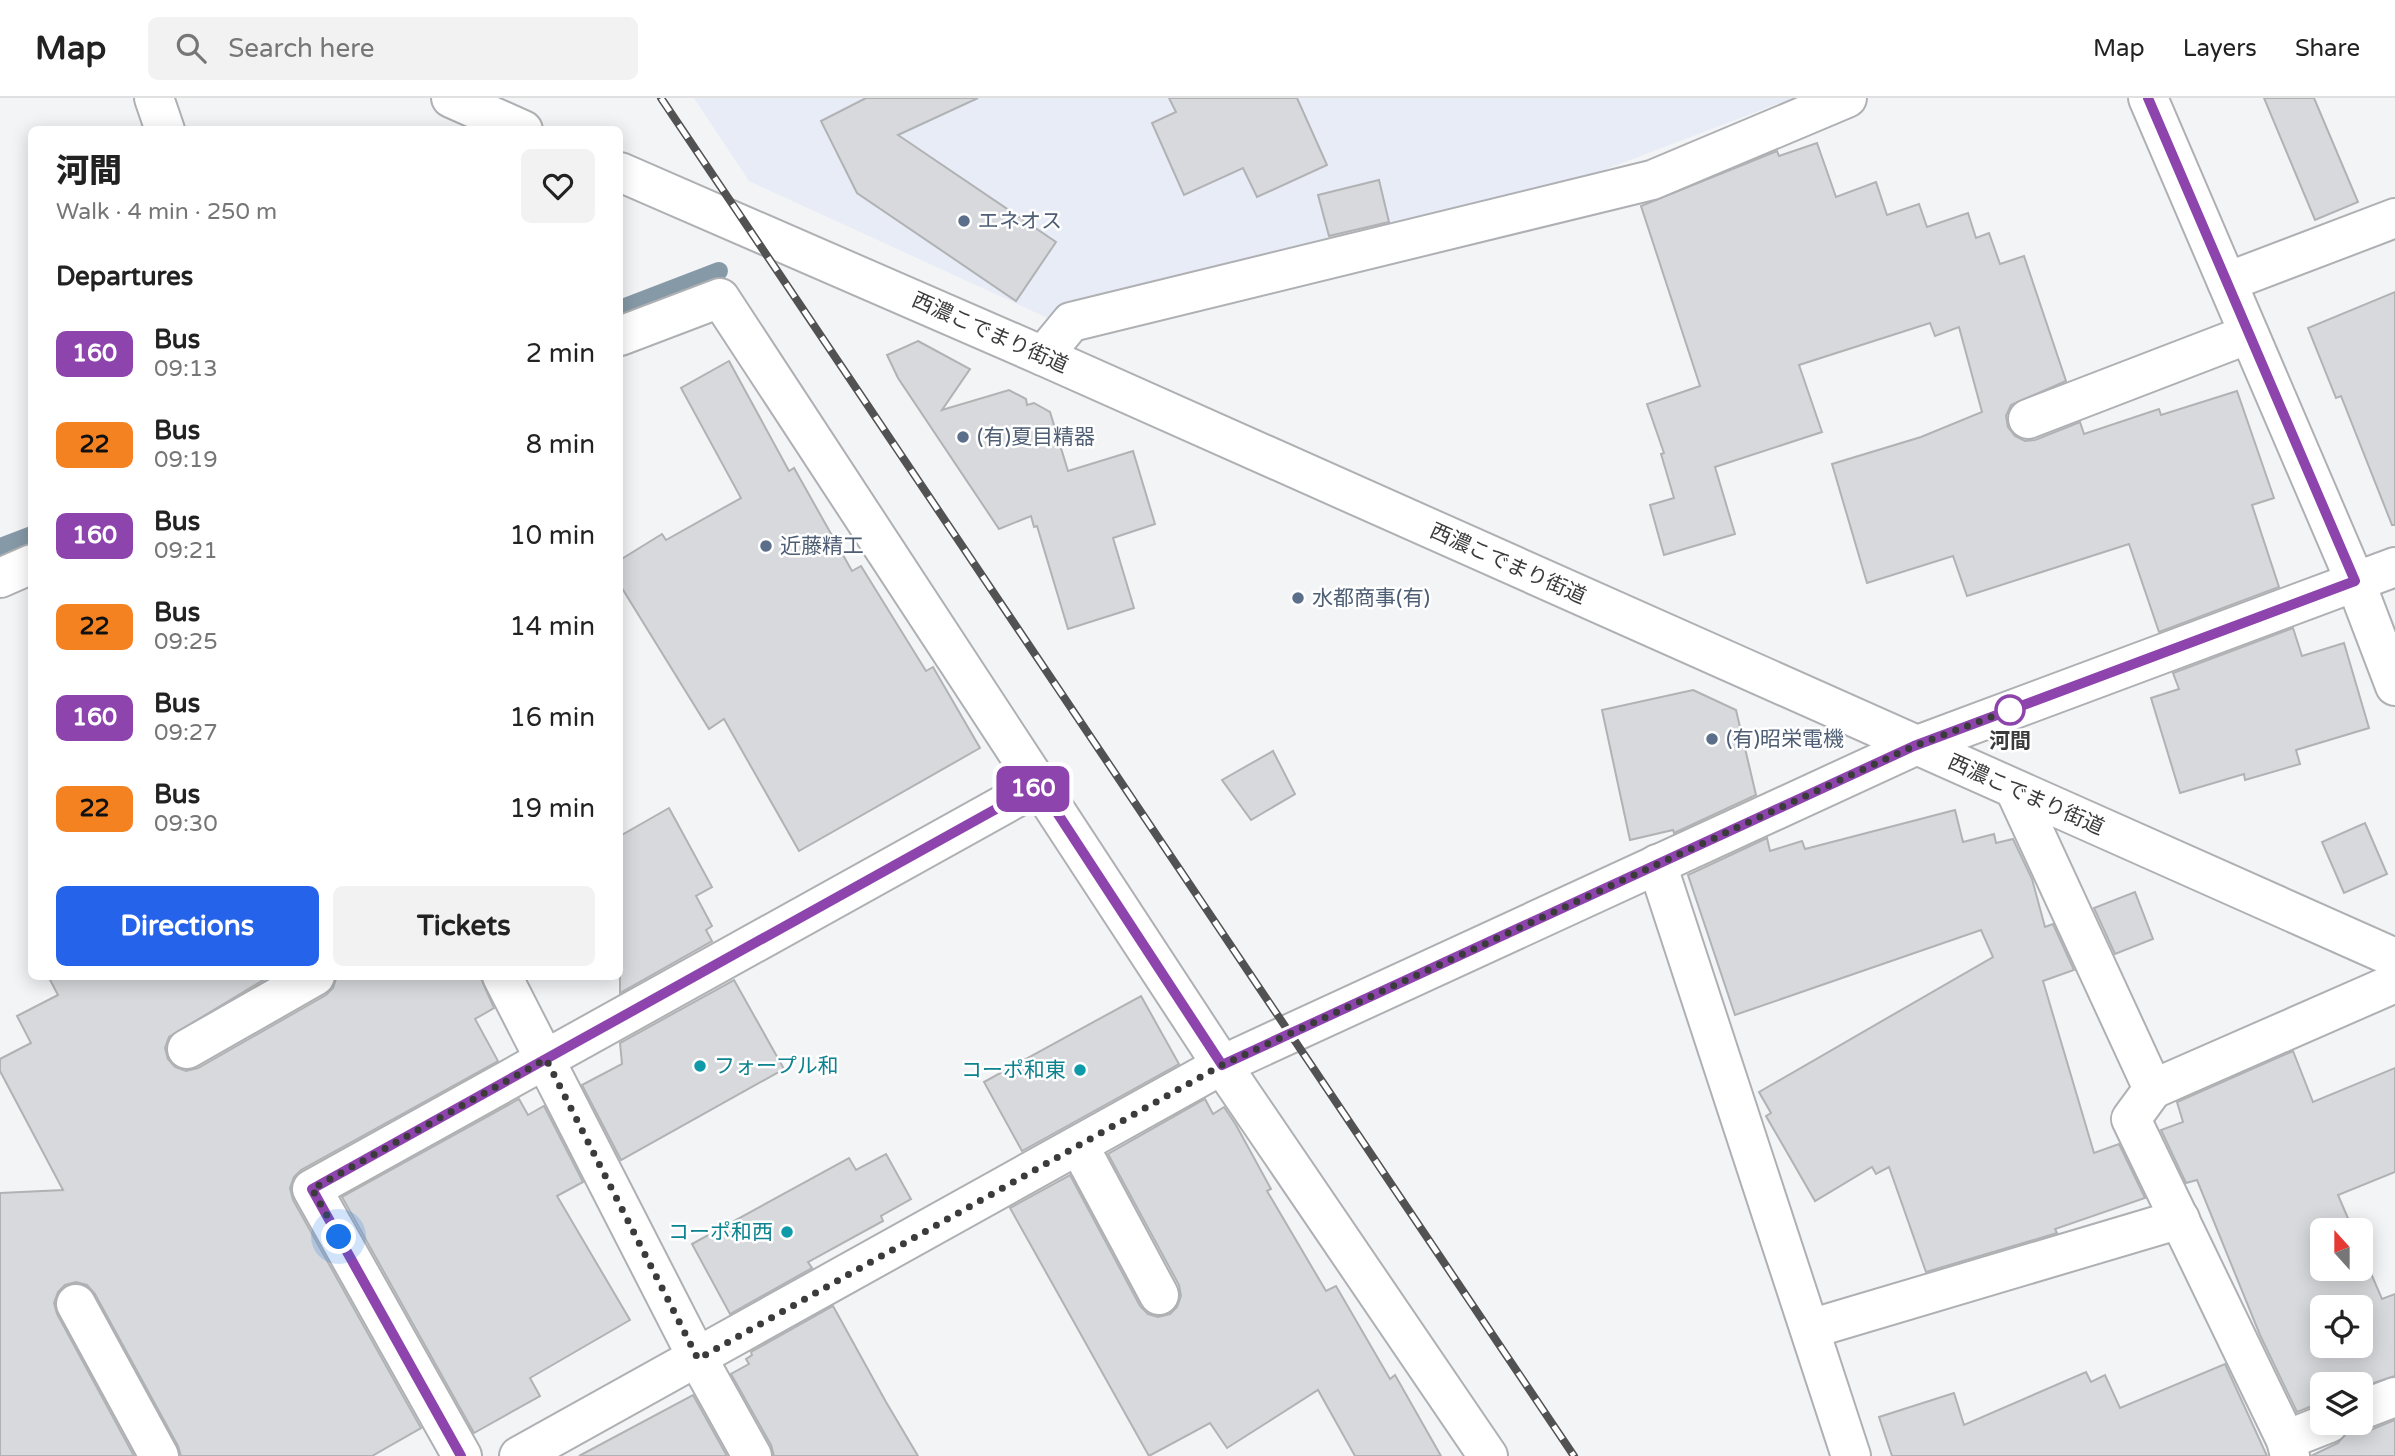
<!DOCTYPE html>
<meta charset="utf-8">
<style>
body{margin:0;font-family:"Varela Round","Noto Sans JP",sans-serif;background:#f2f2f2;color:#222;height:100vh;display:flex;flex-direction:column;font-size:26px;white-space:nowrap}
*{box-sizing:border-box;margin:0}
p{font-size:23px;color:#767676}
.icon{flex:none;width:38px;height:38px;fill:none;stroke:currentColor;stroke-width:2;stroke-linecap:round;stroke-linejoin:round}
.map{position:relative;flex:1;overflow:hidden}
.details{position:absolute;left:28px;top:28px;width:595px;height:854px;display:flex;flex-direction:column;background:#fff;border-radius:10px;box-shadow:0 4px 18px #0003}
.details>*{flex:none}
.badge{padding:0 14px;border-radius:10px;font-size:24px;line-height:46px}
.needle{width:46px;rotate:339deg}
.fabs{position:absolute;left:2310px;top:1120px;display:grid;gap:14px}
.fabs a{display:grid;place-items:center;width:63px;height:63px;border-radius:10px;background:#fff;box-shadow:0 4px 18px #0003;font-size:35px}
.you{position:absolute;width:35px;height:35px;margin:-18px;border:5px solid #fff;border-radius:50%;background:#1a73e8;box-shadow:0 0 0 10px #1a73e833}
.map>.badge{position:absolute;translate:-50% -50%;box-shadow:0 0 0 4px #fff}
h2{padding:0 28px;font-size:26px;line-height:63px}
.round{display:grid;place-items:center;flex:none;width:74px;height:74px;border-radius:10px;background:#f2f2f2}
.head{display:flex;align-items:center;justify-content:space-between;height:119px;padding:0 28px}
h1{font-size:33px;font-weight:800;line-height:52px}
.button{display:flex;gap:14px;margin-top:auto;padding:14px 28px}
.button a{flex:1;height:80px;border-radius:10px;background:#2563eb;color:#fff;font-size:28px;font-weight:800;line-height:80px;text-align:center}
.button a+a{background:#f2f2f2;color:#222}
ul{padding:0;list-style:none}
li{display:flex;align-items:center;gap:21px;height:91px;padding:0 28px}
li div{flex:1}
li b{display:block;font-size:26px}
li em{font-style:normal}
li .badge{min-width:77px;font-weight:700;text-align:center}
header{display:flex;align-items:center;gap:42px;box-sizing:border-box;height:98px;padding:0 35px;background:#fff;border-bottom:2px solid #e0e0e0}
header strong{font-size:33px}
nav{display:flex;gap:38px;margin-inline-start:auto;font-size:24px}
.search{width:490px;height:63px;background:#f2f2f2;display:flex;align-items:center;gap:18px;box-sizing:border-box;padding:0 24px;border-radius:10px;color:#767676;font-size:26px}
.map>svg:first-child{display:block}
.built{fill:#e7ecf6}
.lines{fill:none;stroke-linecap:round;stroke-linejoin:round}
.stream{stroke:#8699a7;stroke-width:18}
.building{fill:#d7d9dc;stroke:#b0b2b4;stroke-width:2;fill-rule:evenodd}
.street-casing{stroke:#afb0b3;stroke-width:42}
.secondary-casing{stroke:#afb0b3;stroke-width:42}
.street{stroke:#fff;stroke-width:38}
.secondary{stroke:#fff;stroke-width:38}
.rail-casing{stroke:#525253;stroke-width:8}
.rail{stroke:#fff;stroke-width:5;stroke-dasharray:16;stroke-linecap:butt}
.line-casing{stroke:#fff;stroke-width:16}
.line{stroke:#8e44ad;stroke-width:10}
.walk{stroke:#3b3b3c;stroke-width:7;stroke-dasharray:0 12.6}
.service-dot{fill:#5c6f8a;stroke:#fff;stroke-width:2.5}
.stop-dot{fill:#fff;stroke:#8e44ad;stroke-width:3.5}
.culture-dot{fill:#0f9aa8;stroke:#fff;stroke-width:2.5}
.labels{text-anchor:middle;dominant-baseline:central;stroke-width:5;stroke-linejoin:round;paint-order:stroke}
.service-label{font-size:21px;fill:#4e5e75;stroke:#fff;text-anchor:start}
.street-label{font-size:21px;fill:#3b3b3c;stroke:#fff}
.stop-label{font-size:21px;font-weight:bold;fill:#3b3b3c;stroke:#fff}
.culture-label{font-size:21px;fill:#0d838f;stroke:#fff;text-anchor:end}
</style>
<header>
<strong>Map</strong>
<div class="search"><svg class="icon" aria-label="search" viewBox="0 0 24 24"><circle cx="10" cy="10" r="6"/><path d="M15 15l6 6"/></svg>Search here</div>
<nav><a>Map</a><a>Layers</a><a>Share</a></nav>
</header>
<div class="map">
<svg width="2395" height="1358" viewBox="0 0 2395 1358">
<rect width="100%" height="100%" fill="#f2f4f6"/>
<path class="built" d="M694 0H1793L1535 98 1050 221 749 83Z"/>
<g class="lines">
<g class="stream">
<path d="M620 211 719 173"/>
<path d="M0 449 32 437"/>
</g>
</g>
<g class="building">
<path d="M866 0H978L898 37 1056 144 1016 203 857 95 821 23Z"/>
<path d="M1169 0H1297L1327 67 1257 99 1243 70 1184 97 1152 25 1176 14Z"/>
<path d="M2264 0H2314L2358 104 2315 122Z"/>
<path d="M1817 45 1836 99 1876 84 1887 117 1919 106 1927 129 1968 115 1976 140 1989 135 2000 166 2024 158 2066 283 2011 307 2006 318 2008 329 2015 338 2025 343 2035 342 2080 324 2084 336 2159 311 2161 317 2237 293 2274 400 2252 407 2279 489 2159 534 2129 446 1967 498 1953 458 1867 485 1832 366 1921 339 1982 314 1959 229 1935 238 1930 225 1799 267 1822 334 1715 369 1735 436 1664 457 1650 407 1674 400 1661 356 1664 355 1647 306 1700 288 1641 108 1777 53 1779 58Z"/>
<path d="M1379 82 1389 124 1329 138 1318 97Z"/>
<path d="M2395 194V427H2392L2341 298 2336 300 2308 230Z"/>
<path d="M918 243 970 271 942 312 1009 292 1026 301 1027 307 1034 305 1050 314 1068 373 1133 353 1155 426 1113 440 1134 510 1068 531 1037 428 1034 429 1031 418 999 431 898 280 887 257Z"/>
<path d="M729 263 789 373 794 370 852 473 861 468 926 573 933 569 980 650 799 753 724 621 709 631 620 487V462L662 436 666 442 741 400 681 290Z"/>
<path d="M2293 530 2302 558 2344 545 2369 630 2296 652 2300 666 2245 682 2244 676 2180 695 2151 600 2179 591 2173 575Z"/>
<path d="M1693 592 1736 612 1756 697 1674 735 1673 732 1630 742 1602 612Z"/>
<path d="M1273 653 1295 696 1251 722 1222 682Z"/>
<path d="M669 710 712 789 696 798 712 828 706 832 712 843 620 895V738Z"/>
<path d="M1955 712 1963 744 1994 736 1996 745 2013 741 2032 781 2045 829 2053 826 2074 872 2043 883 2094 1055 2119 1046 2145 1100 2055 1131 2057 1135 1926 1174 1889 1069 1876 1076 1872 1069 1815 1103 1766 1018 1771 1015 1759 994 1993 859 1981 832 1735 917 1688 777 1767 740 1770 753 1802 743 1805 751Z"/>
<path d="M2365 725 2387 776 2344 795 2322 744Z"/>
<path d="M2135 794 2153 841 2115 856 2094 810Z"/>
<path d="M48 878H270L169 939 165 950 168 961 175 969 186 973 198 970 326 897 333 890 337 878H480L494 910 475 921 498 963 301 1072 294 1079 290 1090 293 1102 421 1330 372 1358H181L178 1348 95 1196 87 1187 76 1184 65 1187 58 1194 54 1205 57 1216 134 1358H0V1095L63 1092 0 973V961L31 945 17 918 58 897Z"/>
<path d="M734 882 784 971 621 1062 582 987 622 966 620 945Z"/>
<path d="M1141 898 1179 966 1022 1053 984 984Z"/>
<path d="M2293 953 2313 1004 2395 970V1074L2338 1097 2353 1132H2322V1171H2361V1152L2382 1201 2395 1196V1278L2361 1289 2322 1286V1304L2297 1314 2260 1237 2197 1082 2186 1085 2161 1032 2183 1024 2177 1004ZM2322 1209H2361V1248H2322Z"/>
<path d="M519 1001 528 1017 544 1008 583 1084 557 1098 630 1222 530 1280 540 1298 474 1335 342 1099Z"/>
<path d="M1205 1001 1213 1016 1224 1009 1236 1027 1271 1091 1267 1093 1326 1193 1336 1188 1390 1281 1395 1277 1441 1358H1355L1318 1292 1227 1350 1210 1325 1149 1358 1010 1110 1070 1077 1140 1208 1148 1216 1158 1219 1170 1216 1177 1209 1181 1198 1179 1187 1108 1056Z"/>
<path d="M886 1056 911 1101 881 1118 883 1123 808 1164 812 1170 730 1216 692 1146 849 1060 856 1072Z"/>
<path d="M833 1208 886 1304 918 1358H774L771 1347 731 1276 749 1266 746 1261 752 1257 751 1254Z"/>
<path d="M2225 1266 2267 1358H1892L1879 1319 1954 1295 1964 1327 2086 1274 2091 1284 2105 1277 2120 1310Z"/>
<path d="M693 1297 727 1358H579Z"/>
<path d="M2395 1322V1358H2311L2338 1345 2350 1330 2368 1333Z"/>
</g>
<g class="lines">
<defs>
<g id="street">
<path d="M154 0 165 32"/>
<path d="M2148 0 2355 483 2395 588"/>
<path d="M2227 184 2395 120"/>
<path d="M620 238 720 200 1222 967 1488 1358"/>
<path d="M1043 258 1071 224 1652 82 1847 0"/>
<path d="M2028 321 2249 236"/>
<path d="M0 480 32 466"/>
<path d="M2015 692 2153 991 2131 1021 2286 1342"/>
<path d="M1657 766 1851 1358"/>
<path d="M502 878 698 1261 752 1358"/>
<path d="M187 951 315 878"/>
<path d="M2153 991 2395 885"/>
<path d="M1079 1048 1159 1197"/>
<path d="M76 1206 159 1358"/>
<path d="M1810 1231 2180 1121"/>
<path d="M2361 1312 2395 1299"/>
<path d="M462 1358 312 1091 1039 687"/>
<path d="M519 1358 1222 967 1915 648 2395 469"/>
<path d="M2290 1358 2286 1342 2329 1325"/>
</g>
<g id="secondary">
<path d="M451 0 523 32"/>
<path d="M620 74 1043 258 2395 860"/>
</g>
</defs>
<use href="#street" class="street-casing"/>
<use href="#secondary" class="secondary-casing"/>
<use href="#street" class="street"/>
<use href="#secondary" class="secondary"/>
<defs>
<path id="rail" d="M661 0 1574 1358"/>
</defs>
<use href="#rail" class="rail-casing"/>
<use href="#rail" class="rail"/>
</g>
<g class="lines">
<defs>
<path id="line" d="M461 1358 312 1091 1039 687 1222 967 1914 648 2355 483 2148 0"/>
</defs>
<use href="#line" class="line-casing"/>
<use href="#line" class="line"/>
<path class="walk" d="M339 1139 312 1091 546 961 698 1261 1222 967 1914 648 2018 609 2010 612"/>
</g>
<g class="service-dot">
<circle cx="964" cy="123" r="7"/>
<circle cx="963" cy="339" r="7"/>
<circle cx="766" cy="448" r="7"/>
<circle cx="1298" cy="500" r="7"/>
<circle cx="1712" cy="641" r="7"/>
</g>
<circle class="stop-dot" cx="2010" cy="612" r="14"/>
<g class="culture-dot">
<circle cx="700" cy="968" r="7"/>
<circle cx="1080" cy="972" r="7"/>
<circle cx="787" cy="1134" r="7"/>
</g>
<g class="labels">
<g class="service-label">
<text x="978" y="123">エネオス</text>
<text x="977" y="339">(有)夏目精器</text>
<text x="780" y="448">近藤精工</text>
<text x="1312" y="500">水都商事(有)</text>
<text x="1726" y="641">(有)昭栄電機</text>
</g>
<g class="street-label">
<text transform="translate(990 235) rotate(24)">西濃こでまり街道</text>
<text transform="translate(1508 466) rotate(24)">西濃こでまり街道</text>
<text transform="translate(2026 697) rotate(24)">西濃こでまり街道</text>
</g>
<g class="stop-label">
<text x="2010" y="643">河間</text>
</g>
<g class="culture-label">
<text x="714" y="968" text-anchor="start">フォープル和</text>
<text x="1066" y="972">コーポ和東</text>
<text x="773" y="1134">コーポ和西</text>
</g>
</g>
</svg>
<div class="fabs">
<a><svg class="needle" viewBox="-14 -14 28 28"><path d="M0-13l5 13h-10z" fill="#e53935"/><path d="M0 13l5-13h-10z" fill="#767676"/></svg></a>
<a><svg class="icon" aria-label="locate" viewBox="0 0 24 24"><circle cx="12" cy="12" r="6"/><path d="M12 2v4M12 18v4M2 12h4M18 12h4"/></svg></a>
<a><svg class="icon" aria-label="layers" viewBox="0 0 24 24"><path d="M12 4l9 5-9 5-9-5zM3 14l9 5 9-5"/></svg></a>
</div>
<div class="you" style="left:339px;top:1139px"></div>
<b class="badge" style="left:1033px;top:691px;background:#8e44ad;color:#fff">160</b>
<section class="details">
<div class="head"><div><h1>河間</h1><p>Walk · 4 min · 250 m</p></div><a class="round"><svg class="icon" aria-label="heart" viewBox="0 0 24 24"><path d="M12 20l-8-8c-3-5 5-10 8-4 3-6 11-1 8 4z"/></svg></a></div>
<h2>Departures</h2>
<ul>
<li><span class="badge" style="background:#8e44ad;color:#fff">160</span><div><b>Bus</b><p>09:13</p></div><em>2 min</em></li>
<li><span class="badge" style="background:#f58220;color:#111">22</span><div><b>Bus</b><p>09:19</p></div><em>8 min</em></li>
<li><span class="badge" style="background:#8e44ad;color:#fff">160</span><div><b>Bus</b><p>09:21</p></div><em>10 min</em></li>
<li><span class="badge" style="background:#f58220;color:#111">22</span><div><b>Bus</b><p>09:25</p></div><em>14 min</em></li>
<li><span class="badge" style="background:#8e44ad;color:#fff">160</span><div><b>Bus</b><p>09:27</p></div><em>16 min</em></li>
<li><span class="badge" style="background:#f58220;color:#111">22</span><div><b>Bus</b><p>09:30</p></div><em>19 min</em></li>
</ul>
<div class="button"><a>Directions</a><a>Tickets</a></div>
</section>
</div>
